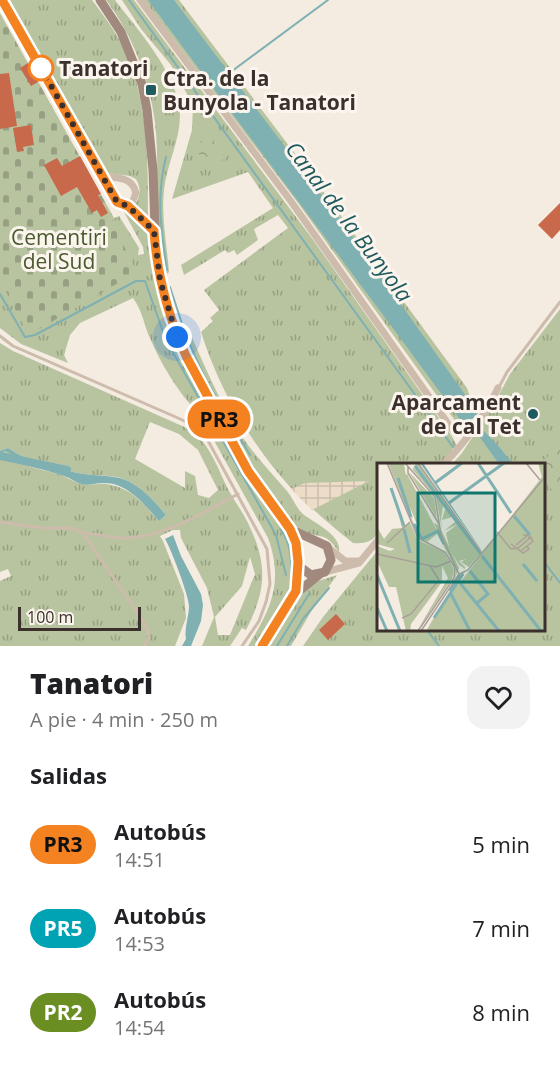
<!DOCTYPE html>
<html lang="es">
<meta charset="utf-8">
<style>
body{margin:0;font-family:"Open Sans",sans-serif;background:#f2f2f2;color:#202124;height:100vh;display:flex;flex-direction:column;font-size:22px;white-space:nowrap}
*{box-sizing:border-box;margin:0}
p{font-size:20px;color:#757577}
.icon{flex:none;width:33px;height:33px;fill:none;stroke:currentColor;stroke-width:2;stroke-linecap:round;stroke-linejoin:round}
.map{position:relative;height:646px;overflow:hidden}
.side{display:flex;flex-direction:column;background:#fff;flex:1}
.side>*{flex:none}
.badge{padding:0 12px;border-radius:20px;font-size:21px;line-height:39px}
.scale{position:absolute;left:18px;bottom:15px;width:123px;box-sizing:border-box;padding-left:6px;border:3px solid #3b302b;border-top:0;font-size:16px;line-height:21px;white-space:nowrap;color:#3b302b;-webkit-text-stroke:4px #fbf5ee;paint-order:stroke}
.you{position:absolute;width:30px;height:30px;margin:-15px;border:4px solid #fff;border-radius:50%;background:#1a73e8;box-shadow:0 0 0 9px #1a73e833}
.map>.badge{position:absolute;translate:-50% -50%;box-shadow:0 0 0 3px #fff}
h2{padding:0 30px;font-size:22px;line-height:54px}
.round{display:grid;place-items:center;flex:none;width:63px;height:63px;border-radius:18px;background:#f2f2f2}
.summary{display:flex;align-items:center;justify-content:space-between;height:102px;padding:0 30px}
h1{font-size:28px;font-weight:800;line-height:45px}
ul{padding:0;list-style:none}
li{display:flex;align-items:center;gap:18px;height:84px;padding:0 30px}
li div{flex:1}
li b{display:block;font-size:22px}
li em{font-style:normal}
li .badge{min-width:66px;font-weight:700;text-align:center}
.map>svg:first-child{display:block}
.grass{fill:url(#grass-tufts);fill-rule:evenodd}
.forest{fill:url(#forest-crowns)}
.cemetery{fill:url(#cemetery-stones)}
.plaza{fill:url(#plaza-grid)}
.water{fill:#7fb0b2}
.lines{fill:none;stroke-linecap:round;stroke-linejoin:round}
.stream{stroke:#7fb0b2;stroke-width:2}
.canal{stroke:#7fb0b2;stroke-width:8}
.building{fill:#c8694b}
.lane{stroke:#cdbbac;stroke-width:3}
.street{stroke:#cdbbac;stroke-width:7}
.secondary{stroke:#a18a7d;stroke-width:9}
.line-casing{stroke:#fff;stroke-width:14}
.line{stroke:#f58220;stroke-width:9}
.walk{stroke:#3b302b;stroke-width:6;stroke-dasharray:0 10.8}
.stop-dot{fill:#fff;stroke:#f58220;stroke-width:3}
.poi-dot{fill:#1f5a5e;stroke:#fbf5ee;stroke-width:2}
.labels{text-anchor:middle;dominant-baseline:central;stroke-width:6;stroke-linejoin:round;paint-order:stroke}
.stop-label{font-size:21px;font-weight:bold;fill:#3b302b;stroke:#fbf5ee;text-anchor:start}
.poi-label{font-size:21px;font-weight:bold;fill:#3b302b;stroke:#fbf5ee;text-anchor:start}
.park-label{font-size:21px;fill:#4a5a2e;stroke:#fbf5ee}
.water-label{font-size:22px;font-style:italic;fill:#1f5a5e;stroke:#fbf5ee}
.inset-river{fill:none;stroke:#7fb0b2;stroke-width:3}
.inset-road{fill:none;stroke:#aaa098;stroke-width:1.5}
.view{fill:#0f766e;fill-opacity:0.15;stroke:#0f766e;stroke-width:3}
.inset-edge{fill:none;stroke:#3b302b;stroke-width:3}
</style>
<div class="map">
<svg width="560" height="646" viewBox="0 0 560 646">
<defs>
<pattern id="grass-tufts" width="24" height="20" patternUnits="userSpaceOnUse" patternTransform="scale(1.5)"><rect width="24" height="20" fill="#b8c4a0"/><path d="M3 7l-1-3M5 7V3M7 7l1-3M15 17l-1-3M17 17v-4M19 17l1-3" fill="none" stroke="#97a083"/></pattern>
<pattern id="forest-crowns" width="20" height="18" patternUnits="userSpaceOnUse" patternTransform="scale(1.5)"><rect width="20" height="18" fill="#b8c4a0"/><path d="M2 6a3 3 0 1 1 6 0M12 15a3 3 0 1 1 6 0" fill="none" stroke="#97a083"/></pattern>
<pattern id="cemetery-stones" width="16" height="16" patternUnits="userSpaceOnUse" patternTransform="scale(1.5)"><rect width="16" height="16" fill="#b8c4a0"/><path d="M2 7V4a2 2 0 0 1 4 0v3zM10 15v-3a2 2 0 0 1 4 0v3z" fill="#97a083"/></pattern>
<pattern id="plaza-grid" width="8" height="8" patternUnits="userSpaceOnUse" patternTransform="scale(1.5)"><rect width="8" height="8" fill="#ecdcc8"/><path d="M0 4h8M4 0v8" fill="none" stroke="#cbbdac"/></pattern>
</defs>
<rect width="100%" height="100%" fill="#f4ebe1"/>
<g class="grass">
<path d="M8 0H92C104 16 117 33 125 51 149 103 148 164 148 220L134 206C140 198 142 189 136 179L130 176 107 173 91 147 85 132 69 108Z"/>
<path d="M106 0H115C138 30 168 63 178 100 186 131 167 160 164 190 161 217 167 245 169 272L167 274 163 271C161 256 159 240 158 225 156 191 159 157 155 123 150 80 132 34 106 0Z"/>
<path d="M122 0H134L314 241 453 438 457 446 452 449 453 452 442 464H378V534C371 542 364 544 353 543 333 527 308 506 291 488 250 443 219 389 201 332L213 321 210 318 219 310 204 290 288 228 278 215 254 229 258 240 237 255 234 250 228 253 225 250 184 275 181 265 273 208 248 172 172 199 192 130 193 105 171 65 141 29Z"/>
<path d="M144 0H153L463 417 466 424 461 429 298 203Z"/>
<path d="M168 0H179L320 187 467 388 470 397 481 408 477 415Z"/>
<path d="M127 210 149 236 152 270 165 321 197 389 257 494 290 537 293 546 294 573 291 588 285 603 256 646H248C271 609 284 582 268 538L212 437 193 418 196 411C176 389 161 364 149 336 143 322 143 312 133 298L80 323 70 335 64 355 68 363 21 344 0 328V267L119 216 139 248 138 255 144 254 143 247 124 212Z"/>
<path d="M560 309V646H303L323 617 378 550V630H544V464H452L462 453 493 406 510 374Z"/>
<path d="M191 335C206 370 222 406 243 438 256 457 272 474 287 491 293 498 296 508 303 514 314 523 342 535 339 552 325 532 324 539 305 532 296 528 290 520 284 513 243 462 214 399 183 341Z"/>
<path d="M0 343 13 351 189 429C209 443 216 464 226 485 232 498 241 509 247 521 268 563 267 589 246 630L242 628 230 646H202L214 617 207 588 181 538 180 530H173L160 536 163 541 184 594 186 618 175 646H0V581L11 576 8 569 0 572V460H5L2 457V453L5 451 14 455 12 460C28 467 44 470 61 475 69 478 75 483 83 484 91 486 99 483 106 484 131 487 144 504 159 521L166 515C155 502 144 489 128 481 117 475 104 476 92 475 63 471 33 465 8 448L0 451ZM150 422 179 434 198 450 218 490 209 498 198 495 195 476 185 471V488L135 459ZM250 557 255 574 230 635H218L215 617 242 586Z"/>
<path d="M337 575 312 610 291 646H268L302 593 315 582Z"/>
</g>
<g class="forest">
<path d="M207 131 226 158 221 161 198 154 204 133Z"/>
<path d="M560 446V493L557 496 544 480V464H539Z"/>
</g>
<path class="cemetery" d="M0 13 114 218 111 221 137 272 34 332H27L0 280Z"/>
<path class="plaza" d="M369 481 312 510 291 489 305 483Z"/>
<g class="water">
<path d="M148 0H174L345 226 474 407 477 415 466 424 459 418C357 278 251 140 148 0Z"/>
<path d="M483 430 500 448 513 464H499L479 436Z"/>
<path d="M8 448C33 465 63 471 92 475 104 476 117 476 128 481 144 489 155 502 166 515L159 521C145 505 128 483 104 483 96 483 89 486 81 484 75 482 70 478 64 476 47 470 28 467 11 459L13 455 5 451 2 453V457L6 460H0V451Z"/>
<path d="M173 535 181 556 201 594 203 605 201 621 191 646H182L186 639C184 629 189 616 189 606 189 596 170 546 165 539Z"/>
</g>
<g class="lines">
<g class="stream">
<path d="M129 0 453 447"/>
<path d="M228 74 328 0"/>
<path d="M166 157C156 195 161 232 167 270"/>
<path d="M170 287 183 327"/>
<path d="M0 294 25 337 35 335 136 281H145L166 340 276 535 286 575"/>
<path d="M189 343 205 378 250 455"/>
<path d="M466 463 467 464"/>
<path d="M280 529C292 544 291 561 292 580"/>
<path d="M544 562 560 583"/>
<path d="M376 566 378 569"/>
<path d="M427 630 439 646"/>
<path d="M277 646 309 594"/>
<path d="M287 646 303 619 329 588"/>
</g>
<path class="canal" d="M0 456 67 470"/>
</g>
<g class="building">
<path d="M28 63 38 82 31 86 20 68Z"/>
<path d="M9 73 17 126 0 129V74Z"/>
<path d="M31 125 34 145 23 147 24 151 17 152 13 128Z"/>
<path d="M80 156 101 194 98 195 108 213 101 217 97 210 92 213 77 187 61 196 44 165 57 158 62 166Z"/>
<path d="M560 203V230L552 239 538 225Z"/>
<path d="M336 614 345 624 328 640 319 630Z"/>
</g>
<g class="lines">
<g class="lane">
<path d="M0 336 13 346 178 418 197 427 206 437 267 549 270 584 266 602 259 621 242 646"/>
<path d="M499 387 507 372 560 302"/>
<path d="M0 522C15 524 30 527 45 528 58 529 72 525 83 533 97 534 112 538 125 538 165 537 204 512 238 494"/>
<path d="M83 533 147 627 149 637 144 646"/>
</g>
<g class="street">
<path d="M2 0 117 202 128 206 154 231"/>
<path d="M140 0 290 200 454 432"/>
<path d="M101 175C115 179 132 175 136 193L132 203 128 206"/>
<path d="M444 464C466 441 484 418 498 388"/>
<path d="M329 548 345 561H358"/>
<path d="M325 572 359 563 378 540"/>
</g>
<g class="secondary">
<path d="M100 0 121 32 142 84 147 110 153 170 156 257 163 295 177 337 213 408 248 471 290 529 296 543 300 567 311 575 325 572 331 560 327 546 290 529"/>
<path d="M295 594 298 563"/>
<path d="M262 646 299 591 320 574"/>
</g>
</g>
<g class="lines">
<defs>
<path id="line" d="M2 0 117 202 128 206 154 231C157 275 168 316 186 356L248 471 290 529 296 543 298 562 296 591 262 646"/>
</defs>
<use href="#line" class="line-casing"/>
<use href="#line" class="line"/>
<path class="walk" d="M41 68 117 202 128 206 154 231 160 280 177 337"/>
</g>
<circle class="stop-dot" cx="41" cy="68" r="12"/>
<g class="poi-dot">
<rect x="145" y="84" width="12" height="12" rx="3"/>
<circle cx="533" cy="414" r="6"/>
</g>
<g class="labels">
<g class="stop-label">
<text x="59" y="68">Tanatori</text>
</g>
<g class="poi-label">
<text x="163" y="78">Ctra. de la<tspan x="163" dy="24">Bunyola - Tanatori</tspan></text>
<text x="521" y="402" text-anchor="end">Aparcament<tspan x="521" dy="24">de cal Tet</tspan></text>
</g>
<g class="park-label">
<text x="59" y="237">Cementiri<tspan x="59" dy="24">del Sud</tspan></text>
</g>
<g class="water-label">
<text transform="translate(350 221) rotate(53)">Canal de la Bunyola</text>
</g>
</g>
<g transform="translate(377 463)">
<rect width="168" height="168" fill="#f4ebe1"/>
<path d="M11 0H27L35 57 45 75 60 67 57 60 62 62 82 105 78 115 79 106 60 71 50 79 41 74ZM41 0 104 90 92 104 84 99 89 96 82 98 88 104V106L82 102 67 77 72 83 69 70 81 61 67 68 79 58 75 54 65 57 68 46 66 43 64 56 65 67 59 34 36 7V4L45 14 37 3ZM161 0H168V168H49L83 111 88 109 81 122 165 14ZM32 9 57 35 60 55 59 54ZM15 25 26 63 33 60 41 77 67 89 77 106 75 116 40 168 71 115 65 103V119L34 161 33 168H29L19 124H12L0 98V83L13 88 18 86 0 81V64L7 76 15 66 25 65Z" fill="#b8c4a0"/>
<path d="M30 11 60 67 46 76 21 15Z" fill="#b8c4a0"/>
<path d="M43 0H46L105 88 104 87Z" fill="#7fb0b2"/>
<path class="inset-river" d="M101 0 134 50M38 3 104 91M21 15 34 54M58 20 85 0M14 25 27 63M72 40 127 0M137 53 153 72M37 61 45 76 61 68 67 81M27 66 33 90M105 93 164 168M146 101 160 118M93 108 111 131 100 140M0 112 23 168M83 120 122 168M73 128 83 112M74 131 93 168M0 145 10 168M57 155 86 111"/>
<path class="inset-road" d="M10 0 41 75 68 89 78 105 77 115 41 168M28 0 58 34 64 72 82 111M41 0 104 89M149 0 163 17M31 3V10L62 61M120 69 134 86 141 85 153 75 151 74M10 80 33 59M134 81 146 90 152 86 150 83M139 82 151 72H146M144 88 156 78 153 73M0 91 59 104 74 98M25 155 34 151 62 117 53 103M44 168 82 111 91 107 168 14"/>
<path class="view" d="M41 30H118V119H41Z"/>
<rect width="168" height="168" class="inset-edge"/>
</g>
</svg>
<div class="scale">100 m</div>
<div class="you" style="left:177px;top:337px"></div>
<b class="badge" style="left:219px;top:419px;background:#f58220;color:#111">PR3</b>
</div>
<section class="side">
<div class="summary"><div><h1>Tanatori</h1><p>A pie · 4 min · 250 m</p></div><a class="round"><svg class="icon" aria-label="heart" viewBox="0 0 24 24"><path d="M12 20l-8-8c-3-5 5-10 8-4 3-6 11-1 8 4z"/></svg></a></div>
<h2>Salidas</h2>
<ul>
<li><span class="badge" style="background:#f58220;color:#111">PR3</span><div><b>Autobús</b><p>14:51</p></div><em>5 min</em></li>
<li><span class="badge" style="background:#00a3b4;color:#fff">PR5</span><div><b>Autobús</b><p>14:53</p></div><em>7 min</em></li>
<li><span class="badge" style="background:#6b8e23;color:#fff">PR2</span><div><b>Autobús</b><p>14:54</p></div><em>8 min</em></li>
</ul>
</section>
